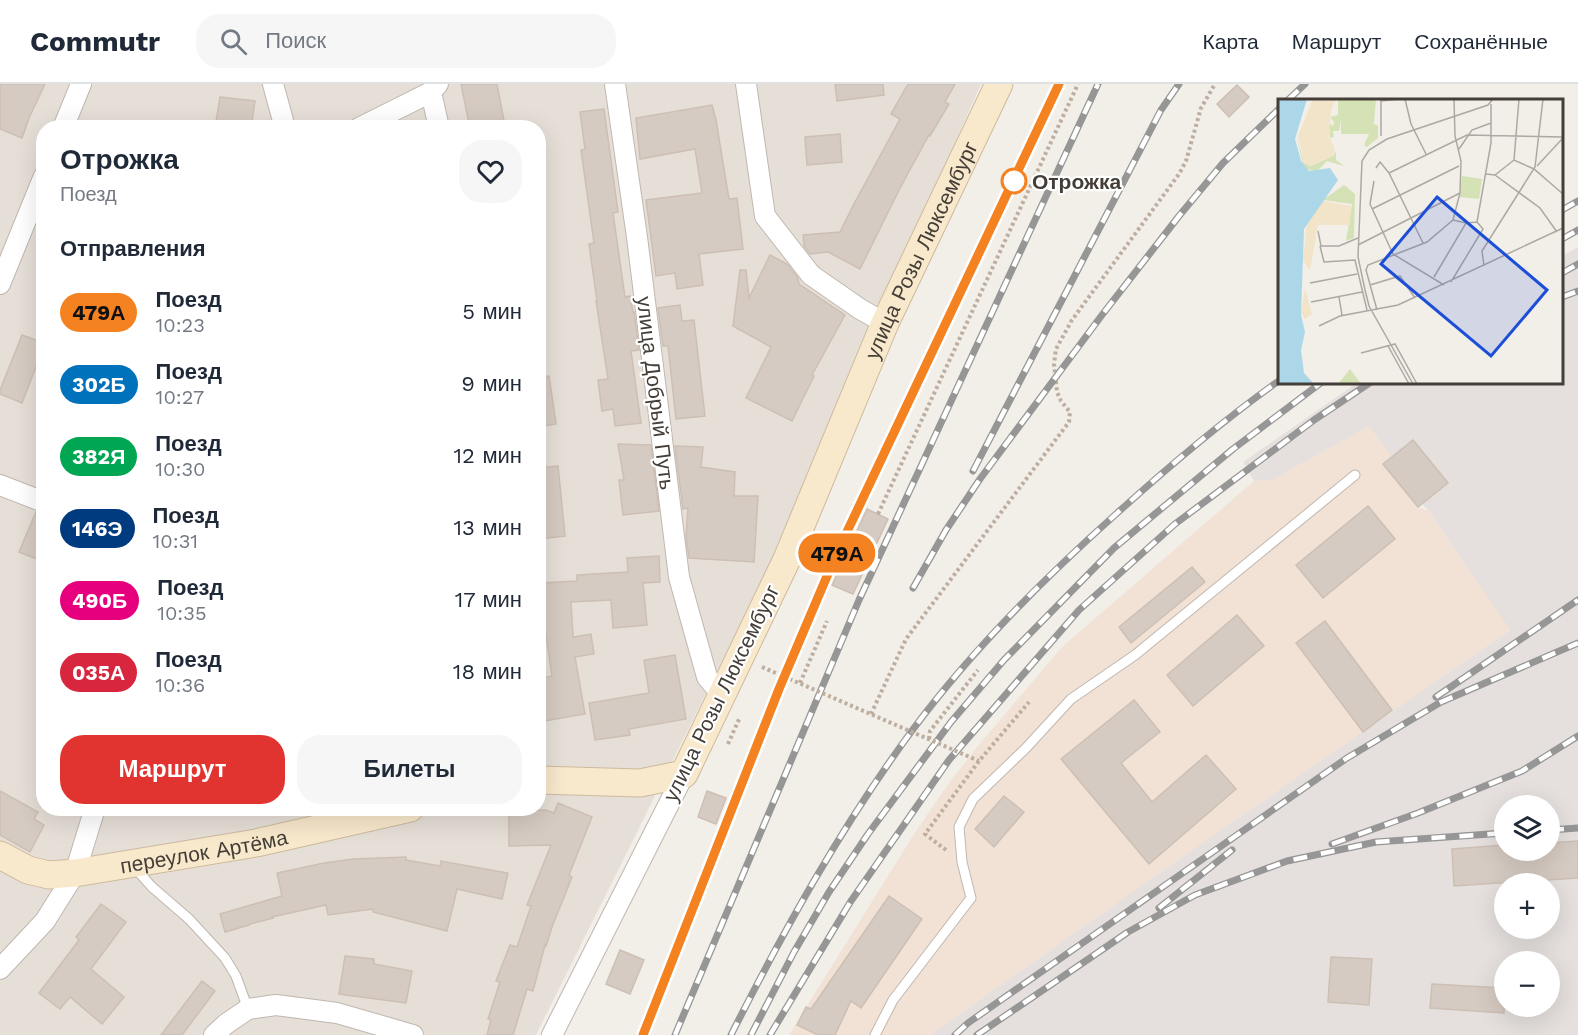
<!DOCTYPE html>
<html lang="ru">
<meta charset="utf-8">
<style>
body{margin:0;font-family:"Work Sans",sans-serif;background:#f6f6f7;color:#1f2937;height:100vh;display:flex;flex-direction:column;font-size:22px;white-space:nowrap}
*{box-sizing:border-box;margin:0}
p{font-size:20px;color:#747a83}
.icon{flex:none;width:33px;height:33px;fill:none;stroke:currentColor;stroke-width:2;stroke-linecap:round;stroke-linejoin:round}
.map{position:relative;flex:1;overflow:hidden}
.panel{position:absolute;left:36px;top:36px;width:510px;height:696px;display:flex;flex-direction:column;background:#fff;border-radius:24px;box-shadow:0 6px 24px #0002}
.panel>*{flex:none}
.badge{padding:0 12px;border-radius:20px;font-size:21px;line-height:39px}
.fabs{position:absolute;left:1494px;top:711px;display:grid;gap:12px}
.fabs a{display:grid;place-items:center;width:66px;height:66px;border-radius:50%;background:#fff;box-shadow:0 6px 24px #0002;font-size:30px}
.map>.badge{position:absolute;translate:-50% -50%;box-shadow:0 0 0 3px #fff}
h2{padding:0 24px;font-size:22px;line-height:54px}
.round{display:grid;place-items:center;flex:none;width:63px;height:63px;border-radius:24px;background:#f6f6f7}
.head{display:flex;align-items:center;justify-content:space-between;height:102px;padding:0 24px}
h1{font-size:28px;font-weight:700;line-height:45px}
.primary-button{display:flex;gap:12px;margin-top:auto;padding:12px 24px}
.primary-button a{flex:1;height:69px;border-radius:24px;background:#e13430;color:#fff;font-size:24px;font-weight:700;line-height:69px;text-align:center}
.primary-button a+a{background:#f6f6f7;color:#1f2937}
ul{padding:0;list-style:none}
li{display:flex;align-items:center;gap:18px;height:72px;padding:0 24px}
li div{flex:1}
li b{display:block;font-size:22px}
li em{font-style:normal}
li .badge{min-width:66px;font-weight:700;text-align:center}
header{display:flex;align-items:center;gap:36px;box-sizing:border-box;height:84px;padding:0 30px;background:#fff;border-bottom:2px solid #e0e1e3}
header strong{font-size:28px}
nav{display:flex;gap:33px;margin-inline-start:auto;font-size:21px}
.search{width:420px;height:54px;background:#f6f6f7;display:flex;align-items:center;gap:15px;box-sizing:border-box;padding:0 21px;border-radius:24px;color:#747a83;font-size:22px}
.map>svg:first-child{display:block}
.residential{fill:#e6dfd7;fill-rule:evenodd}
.commercial{fill:#f2e2d6}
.industrial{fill:#e5e0dd;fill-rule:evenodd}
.building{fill:#d6cbc2;stroke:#cdbfb3;stroke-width:1.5}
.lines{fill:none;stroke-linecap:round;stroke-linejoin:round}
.lane-casing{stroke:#c0b7af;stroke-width:11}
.street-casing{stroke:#c0b7af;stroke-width:22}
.secondary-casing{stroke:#cdba9d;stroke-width:29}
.path{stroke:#bdae9f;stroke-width:4;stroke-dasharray:3 3;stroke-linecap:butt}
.lane{stroke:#fff;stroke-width:9}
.street{stroke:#fff;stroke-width:20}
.secondary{stroke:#f8e8cc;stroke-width:27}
.rail-casing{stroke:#969696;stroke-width:7}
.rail{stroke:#fff;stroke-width:4.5;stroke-dasharray:14;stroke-linecap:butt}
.path-bridge{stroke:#bdae9f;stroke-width:4;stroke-dasharray:3 3;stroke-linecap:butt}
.line-casing{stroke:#fff;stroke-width:14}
.line{stroke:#f58220;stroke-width:9}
.stop-dot{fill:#fff;stroke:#f58220;stroke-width:3}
.labels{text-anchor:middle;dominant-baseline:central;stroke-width:4.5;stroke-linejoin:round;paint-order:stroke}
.stop-label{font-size:21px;font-weight:bold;fill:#453e38;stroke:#fff;text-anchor:start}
.street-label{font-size:21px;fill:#453e38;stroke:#fff}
.inset-road{fill:none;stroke:#ada8a2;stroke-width:1.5}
.view{fill:#1d4ed8;fill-opacity:0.15;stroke:#1d4ed8;stroke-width:3}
.inset-edge{fill:none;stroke:#453e38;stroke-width:3}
</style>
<header>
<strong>Commutr</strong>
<div class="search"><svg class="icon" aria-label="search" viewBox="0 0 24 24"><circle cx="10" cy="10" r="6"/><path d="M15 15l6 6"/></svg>Поиск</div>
<nav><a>Карта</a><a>Маршрут</a><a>Сохранённые</a></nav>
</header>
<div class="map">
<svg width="1578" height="951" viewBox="0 0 1578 951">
<rect width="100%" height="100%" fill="#f2eee8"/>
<path class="residential" d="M0 0H981L885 215 758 505 536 951H0ZM44 44H538V724H44Z"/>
<path class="commercial" d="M1369 342 1413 356 1448 399 1418 423 1429 427 1510 546 1195 764 930 951H789L914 750 951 696 978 662 1062 563 1254 397 1272 396Z"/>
<path class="industrial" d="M1578 163V951H930L1195 764 1510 546 1429 427 1422 420 1413 356 1392 373 1369 342 1272 396 1254 397 1243 378 1357 299 1562 298V172ZM1504 722H1550V766H1504ZM1504 800H1550V844H1504ZM1504 878H1550V922H1504Z"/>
<g class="building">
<path d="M0 0H45L29 34 22 54 0 45Z"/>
<path d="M461 0H497L504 37 470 44Z"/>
<path d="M835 0H883L884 11 837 17Z"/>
<path d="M908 0H955L945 18 949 20 930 52 929 51 900 104 860 185 828 168 810 170 804 162 803 151 840 148 855 118 900 35 891 30Z"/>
<path d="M1237 1 1249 13 1229 33 1217 20Z"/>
<path d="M220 13 255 17 251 44H215Z"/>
<path d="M712 21 716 36 729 115 737 114 743 165 699 170 703 201 677 205 675 189 656 192 646 116 702 109 695 65 640 75 636 34Z"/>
<path d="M604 25 618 128 613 129 625 213 630 212 633 228H634L639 266 631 267 641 339 615 342 613 325 602 327 598 296 608 295 596 217H597L589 160 594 159 581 66 585 65 580 28Z"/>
<path d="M840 50 842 78 807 81 805 53Z"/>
<path d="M770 171 787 180 798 194 799 200 845 231 812 291 814 292 792 337 746 314 771 263 733 242 740 186H746L749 214Z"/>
<path d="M680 221 682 237 694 236 705 332 676 335 668 262H663L658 224Z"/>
<path d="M22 251 41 258 37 268 41 270 22 319 0 310V306Z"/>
<path d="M549 292 556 340 538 343V293Z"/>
<path d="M1413 356 1448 399 1418 423 1383 380Z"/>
<path d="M618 360 651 361 659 427 623 431 619 396H624Z"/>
<path d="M675 362 703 363 701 383 735 388 734 412H758L754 478 689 474 686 453 688 424 683 425Z"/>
<path d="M558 382 565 452 538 455V384Z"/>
<path d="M1368 422 1395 455 1323 514 1296 481Z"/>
<path d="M867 425 888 435 853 510 832 501Z"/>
<path d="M36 428 44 430V478L19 468Z"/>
<path d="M659 472 660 498 643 499 647 541 613 544 611 516 571 518 573 553 591 550 594 570 575 573 585 630 545 637 538 595 552 592 542 524 541 499 577 497V491L628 488 627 474Z"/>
<path d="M1192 483 1205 498 1131 559 1119 543Z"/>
<path d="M1237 531 1264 562 1193 622 1167 591Z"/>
<path d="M1325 537 1392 626 1363 648 1296 559Z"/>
<path d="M675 571 686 635 629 645 630 651 595 656 589 619 649 609 644 576Z"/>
<path d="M1134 616 1160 648 1121 679 1152 718 1206 671 1236 705 1149 780 1061 675Z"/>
<path d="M0 707 38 728 34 735 44 741 30 768 0 751Z"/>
<path d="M707 707 726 714 716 740 698 733Z"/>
<path d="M1004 712 1024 728 994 763 975 745Z"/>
<path d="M558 719 592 733 569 791 572 793 552 843 546 862 545 861 533 907 527 905 513 951H487L491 936 488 935 500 898 496 897 510 861 517 863 531 822 527 821 551 761 509 762V727L546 726 554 729Z"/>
<path d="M1578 757V794L1454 802 1452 765 1504 761V766H1550V759Z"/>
<path d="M406 773V776L440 782 441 777 508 789 502 815 457 805 447 847 373 828V825L328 831 326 821 272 833 273 834 250 840 249 841 225 848 220 830 282 812 277 789 324 779 353 775Z"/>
<path d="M889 812 922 835 861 924 851 917 835 951H818L797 941 806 923 811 925Z"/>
<path d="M101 820 126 838 91 885 124 913 102 940 70 913 60 925 39 909 79 856 76 853Z"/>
<path d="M620 866 644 876 630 910 606 900Z"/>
<path d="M345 872 374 875V880L412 887 406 919 339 910Z"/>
<path d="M1331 873 1372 875 1369 921 1328 918Z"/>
<path d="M202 897 215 907 182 951H161Z"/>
<path d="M1432 900 1504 904V929L1430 924Z"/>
</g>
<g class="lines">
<defs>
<g id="lane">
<path d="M135 784 152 803 189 835 225 874 236 892 248 925"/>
<path d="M875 951 893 916 971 814 962 778 959 743 973 715 1026 664 1071 615 1135 571 1355 391"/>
</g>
<g id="street">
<path d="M273 0 285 44"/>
<path d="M438 0 431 8 439 44"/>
<path d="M615 0 637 153 679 493 707 593 722 611"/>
<path d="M746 0 765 132 811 191 860 225 885 239"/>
<path d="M63 44 81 0"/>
<path d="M359 44 431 8"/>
<path d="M0 200 44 92"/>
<path d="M0 401 44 418"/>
<path d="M0 885 45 837 75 789 95 724"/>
<path d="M214 951 226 940 248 925 276 921 337 929 413 951"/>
<path d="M552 951 684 690"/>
</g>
<g id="secondary">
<path id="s1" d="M538 696 640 699 684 690 787 475 885 239 999 0"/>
<path id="s2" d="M0 771 28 786 49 791 75 789 256 759 410 724"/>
</g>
</defs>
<use href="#lane" class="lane-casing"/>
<use href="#street" class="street-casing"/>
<use href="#secondary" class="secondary-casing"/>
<g class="path">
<path d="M878 430 1078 0"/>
<path d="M800 599 827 537"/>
<path d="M871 630 906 555 1069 338 1070 328 1061 317 1057 308 1054 280 1056 265 1072 236 1179 90 1186 77 1201 24 1215 0"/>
<path d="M929 655 930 647 978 586"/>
<path d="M728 660 740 633"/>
<path d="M946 766 925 750 979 677 1029 618"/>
</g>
<use href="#lane" class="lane"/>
<use href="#street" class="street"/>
<use href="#secondary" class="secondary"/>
<defs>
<g id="rail">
<path d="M1288 16 1305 0"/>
<path d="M1562 126 1578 117"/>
<path d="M1562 155 1578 146"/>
<path d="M1562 189 1578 180"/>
<path d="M1562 213 1578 207"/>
<path d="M973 387 1161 26 1179 0"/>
<path d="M913 504 946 446 980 395 1102 231 1179 132 1223 79 1280 24"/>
<path d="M1436 613 1578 516"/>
<path d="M1550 746 1578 744"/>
<path d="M1332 760 1418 729 1522 687 1578 652"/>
<path d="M1159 824 1232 766"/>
<path d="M643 951 779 605 836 471 1059 0"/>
<path d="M675 951 859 516 1098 0"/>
<path d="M731 951C784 846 841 743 911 648 970 568 1041 497 1115 431 1168 383 1222 337 1280 296"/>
<path d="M751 951 794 868 829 808 868 750 951 638 1004 576 1114 464 1233 365 1322 298"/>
<path d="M770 951 851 817 949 676 1079 526 1175 440 1314 336 1371 298"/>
<path d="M955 951 968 939 1347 674 1441 618 1578 559"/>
<path d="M977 951 1128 848 1195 811 1287 777 1376 758 1504 749"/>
</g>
</defs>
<use href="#rail" class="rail-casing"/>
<use href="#rail" class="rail"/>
<path class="path-bridge" d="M762 583 979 677"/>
</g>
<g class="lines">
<defs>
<path id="line" d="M643 951 779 605 836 471 1059 0"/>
</defs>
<use href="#line" class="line-casing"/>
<use href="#line" class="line"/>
</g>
<circle class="stop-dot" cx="1014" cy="97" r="12"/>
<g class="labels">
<g class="stop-label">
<text x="1032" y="97">Отрожка</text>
</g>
<g class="street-label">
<text stroke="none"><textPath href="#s1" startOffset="722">улица Розы Люксембург</textPath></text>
<text transform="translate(656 309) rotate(83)">улица Добрый Путь</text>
<text transform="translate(721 609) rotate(-64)">улица Розы Люксембург</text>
<text stroke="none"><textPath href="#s2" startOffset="210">переулок Артёма</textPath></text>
</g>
</g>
<g transform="translate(1278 15)">
<rect width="285" height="285" fill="#f2eee8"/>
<path d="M60 0H98L96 25 100 27V39L89 48 86 46 91 35H63V21L61 32H55L56 38 52 39 51 24 55 27 56 23 52 18 60 16ZM18 36 26 64 33 67 55 57 58 52V61L66 67 49 62 38 73 26 69ZM184 77 204 80 201 100 182 98ZM66 86 77 95 76 139 68 142 74 105 45 101ZM72 270 83 285H60Z" fill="#d4e2b6"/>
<path d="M35 0H58L53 11 51 37 57 50 55 57 33 67 26 64 20 37ZM45 102 73 107 72 126H40L32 171 25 162 29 122ZM27 189 34 215 27 220 23 214Z" fill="#f2e4c9"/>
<path d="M0 0H29L17 40 23 62 31 72 52 69 60 81 26 130 23 216 27 233 23 251 26 274 36 285H0Z" fill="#acd7e8"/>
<path class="inset-road" d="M127 0 133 25 148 55M103 2 121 0M103 37V0M181 50 194 31 213 24M236 61 241 0M259 67 285 39M98 69 102 63 111 74 145 144M111 74 189 36 285 38M208 75 217 76 236 61 256 70 285 95M217 76 262 109 279 133M96 82 92 105 115 155 166 186M94 110 181 67M175 121 182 94 183 62 177 37 176 0M40 132 43 147H61L80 139M80 146 182 94M42 147 46 163 77 161 89 211M206 167 204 152 257 68 265 0M156 178 188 124 199 123 213 44V5M173 183 205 130 199 123M32 184 79 175M92 186 122 177 137 199M61 198 64 216M33 203 84 193M99 211 88 171 90 166 149 143 175 121 188 124M41 227 62 217 120 206 285 129M110 247 131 285M83 254 117 245 139 285M135 285 91 207 87 191 80 158 84 62 91 51 109 40 210 6 215 0"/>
<path class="view" d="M159 98 269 191 213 257 103 165Z"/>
<rect width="285" height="285" class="inset-edge"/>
</g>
</svg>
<div class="fabs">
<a><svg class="icon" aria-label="layers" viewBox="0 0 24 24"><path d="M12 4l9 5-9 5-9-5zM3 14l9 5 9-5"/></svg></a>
<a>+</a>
<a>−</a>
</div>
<b class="badge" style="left:837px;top:469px;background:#f58220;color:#111">479А</b>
<section class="panel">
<div class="head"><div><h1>Отрожка</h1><p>Поезд</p></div><a class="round"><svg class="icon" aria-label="heart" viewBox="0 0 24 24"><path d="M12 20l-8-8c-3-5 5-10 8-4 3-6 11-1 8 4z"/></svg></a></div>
<h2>Отправления</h2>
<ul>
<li><span class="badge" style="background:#f58220;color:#111">479А</span><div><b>Поезд</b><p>10:23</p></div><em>5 мин</em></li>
<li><span class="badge" style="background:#0072bc;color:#fff">302Б</span><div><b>Поезд</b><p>10:27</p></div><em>9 мин</em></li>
<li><span class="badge" style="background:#00a651;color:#fff">382Я</span><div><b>Поезд</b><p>10:30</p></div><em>12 мин</em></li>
<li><span class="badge" style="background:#003b80;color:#fff">146Э</span><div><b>Поезд</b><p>10:31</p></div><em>13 мин</em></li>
<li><span class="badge" style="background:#e6007e;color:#fff">490Б</span><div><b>Поезд</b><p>10:35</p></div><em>17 мин</em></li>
<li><span class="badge" style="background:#d7263d;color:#fff">035А</span><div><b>Поезд</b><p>10:36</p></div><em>18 мин</em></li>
</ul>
<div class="primary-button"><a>Маршрут</a><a>Билеты</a></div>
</section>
</div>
